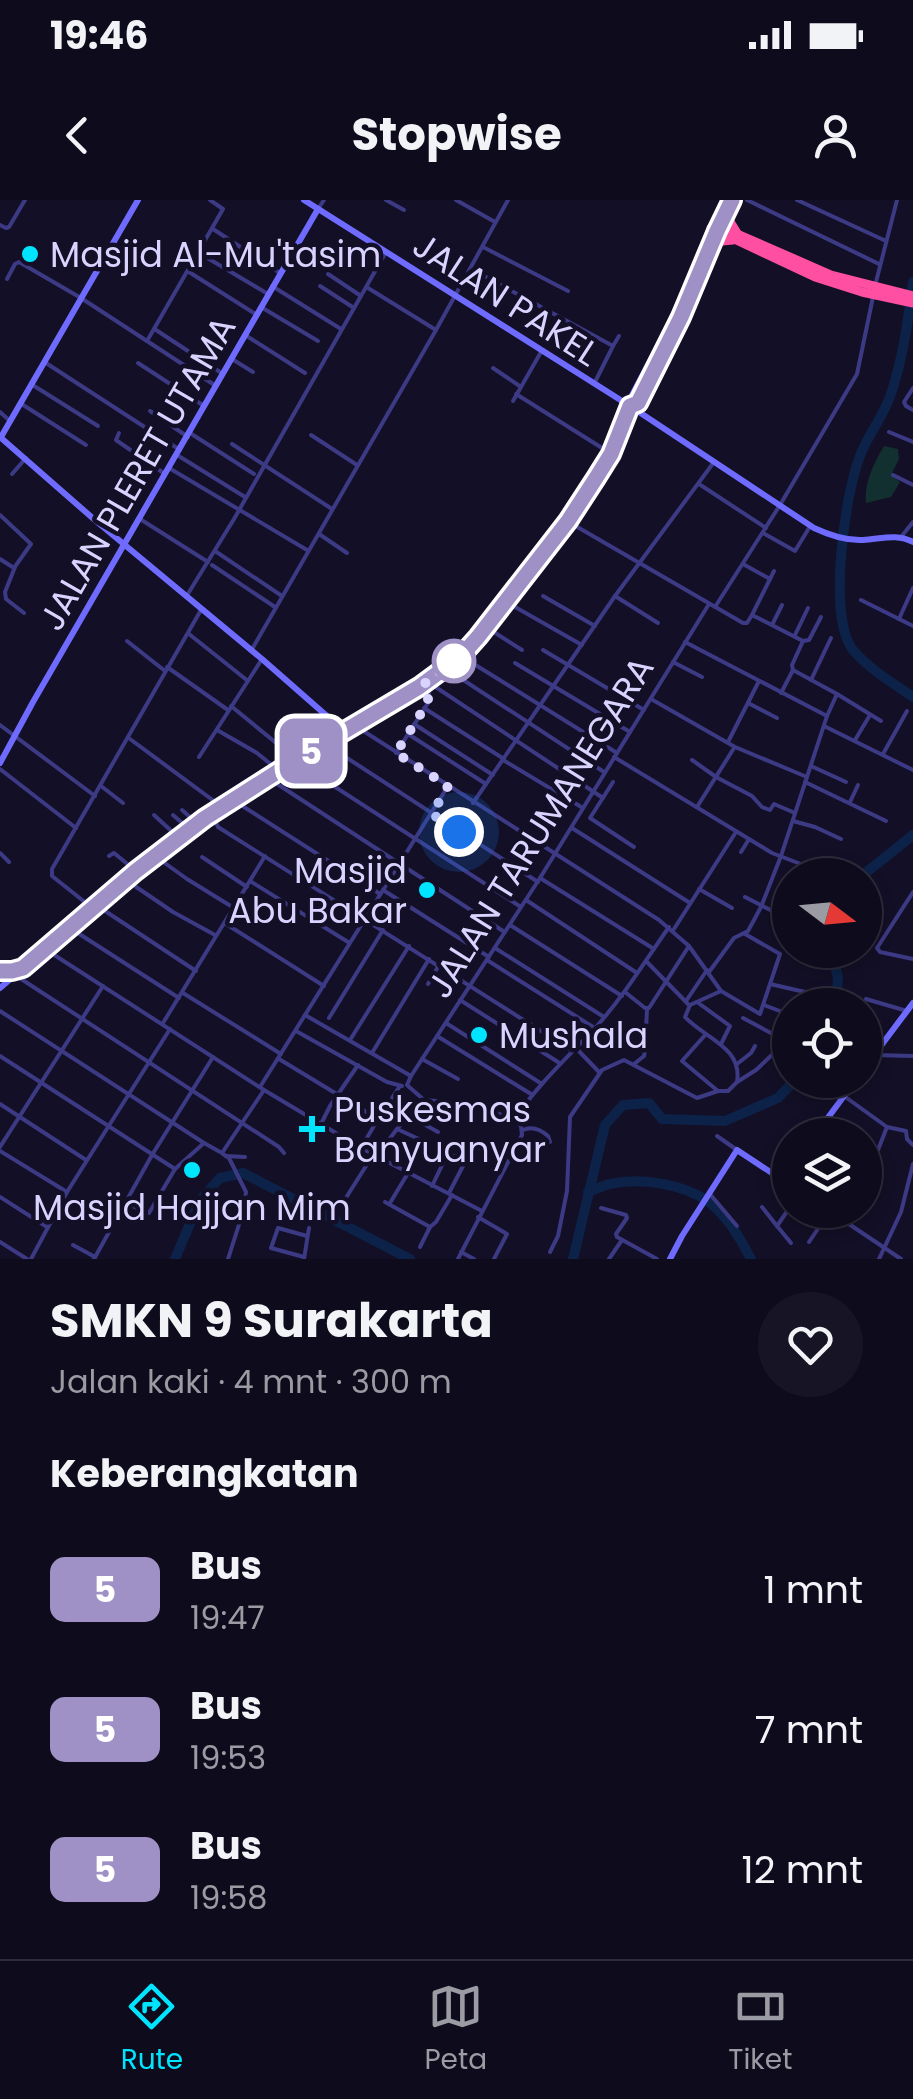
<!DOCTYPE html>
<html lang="id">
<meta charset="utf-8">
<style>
body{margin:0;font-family:Poppins,sans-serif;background:#171425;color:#f1f3f6;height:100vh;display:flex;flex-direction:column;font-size:38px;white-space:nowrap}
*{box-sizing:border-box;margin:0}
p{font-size:32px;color:#9b9ba3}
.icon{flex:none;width:55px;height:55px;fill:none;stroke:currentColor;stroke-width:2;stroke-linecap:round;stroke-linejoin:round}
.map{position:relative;height:1059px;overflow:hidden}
.sheet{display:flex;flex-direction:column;background:#0e0b1c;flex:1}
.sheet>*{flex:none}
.badge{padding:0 20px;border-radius:15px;font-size:35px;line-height:65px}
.needle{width:65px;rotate:106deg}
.controls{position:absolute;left:772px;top:658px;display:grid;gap:20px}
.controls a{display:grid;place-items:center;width:110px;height:110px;border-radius:50%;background:#0e0b1c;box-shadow:0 5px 15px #0003,0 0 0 2px #2e2b3b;font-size:50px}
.you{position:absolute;width:50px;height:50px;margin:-25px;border:8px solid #fff;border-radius:50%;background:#1a73e8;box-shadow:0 0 0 15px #1a73e833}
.map>.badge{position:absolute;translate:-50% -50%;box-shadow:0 0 0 5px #fff}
h2{padding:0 50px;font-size:38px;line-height:90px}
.round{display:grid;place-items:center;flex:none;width:105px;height:105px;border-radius:52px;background:#171425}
.head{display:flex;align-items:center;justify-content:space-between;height:170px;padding:0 50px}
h1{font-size:48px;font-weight:700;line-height:75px}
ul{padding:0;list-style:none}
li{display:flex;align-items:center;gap:30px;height:140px;padding:0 50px}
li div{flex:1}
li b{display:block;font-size:38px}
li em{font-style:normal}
li .badge{min-width:110px;font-weight:700;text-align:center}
.status{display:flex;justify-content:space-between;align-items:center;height:70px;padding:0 50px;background:#0e0b1c;direction:ltr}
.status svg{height:28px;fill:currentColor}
header{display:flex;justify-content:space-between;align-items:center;height:130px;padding:0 50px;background:#0e0b1c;font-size:45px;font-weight:700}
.tabs{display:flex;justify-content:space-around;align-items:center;height:140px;border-top:2px solid #2e2b3b;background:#0e0b1c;font-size:28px;color:#9b9ba3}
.tabs a{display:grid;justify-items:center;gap:5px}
.tabs .selected{color:#00e5ff}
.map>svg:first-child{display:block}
.green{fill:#12302f}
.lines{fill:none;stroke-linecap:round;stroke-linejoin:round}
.river{stroke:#0c2248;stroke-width:10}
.street{stroke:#3d3a85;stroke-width:4}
.secondary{stroke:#6f6bff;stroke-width:6}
.highway{stroke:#ff4fa3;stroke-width:9}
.line-casing{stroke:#fff;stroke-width:22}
.line{stroke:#9f91c5;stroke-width:15}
.walk{stroke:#d9d4ff;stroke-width:10;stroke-dasharray:0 18}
.poi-dot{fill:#00e5ff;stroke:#130f26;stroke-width:4}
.stop-dot{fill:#fff;stroke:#9f91c5;stroke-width:5}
.labels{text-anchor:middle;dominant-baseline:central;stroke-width:9;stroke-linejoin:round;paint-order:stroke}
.poi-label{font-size:35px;fill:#d9d4ff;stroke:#130f26;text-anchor:start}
.street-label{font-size:35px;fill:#d9d4ff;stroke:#130f26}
</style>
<div class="status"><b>19:46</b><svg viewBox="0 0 49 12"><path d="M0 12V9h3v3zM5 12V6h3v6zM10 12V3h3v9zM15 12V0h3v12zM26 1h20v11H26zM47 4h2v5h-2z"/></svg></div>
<header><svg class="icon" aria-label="back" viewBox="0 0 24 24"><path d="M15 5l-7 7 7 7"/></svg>Stopwise<svg class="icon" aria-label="person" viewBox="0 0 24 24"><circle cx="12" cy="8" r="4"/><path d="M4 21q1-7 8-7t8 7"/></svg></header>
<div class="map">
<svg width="913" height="1059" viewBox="0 0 913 1059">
<rect width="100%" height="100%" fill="#130f26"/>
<path class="green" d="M884 246 898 249 899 259 891 275 900 282 891 297 866 303C864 283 874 263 884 246Z"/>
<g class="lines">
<g class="river">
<path d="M913 82C908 121 903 158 891 194 884 216 868 234 860 256 845 294 827 417 853 450 869 469 893 483 913 497"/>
<path d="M863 675 913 635"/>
<path d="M830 750 838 777 836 805"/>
<path d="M588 992C595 990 603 985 610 984 640 977 684 984 709 1002 728 1017 740 1038 751 1059"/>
<path d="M175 1059 200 1000 220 978 243 973 410 1059"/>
<path d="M573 1059 605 925 623 905 649 903 662 919 725 921 778 898 795 880"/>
</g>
<g class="street">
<path d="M386 0 404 10"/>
<path d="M456 0 495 22"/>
<path d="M747 0 879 64"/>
<path d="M797 0 886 41"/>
<path d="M318 9 324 0"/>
<path d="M0 25 6 28 9 27 25 0"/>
<path d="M213 29 280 73"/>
<path d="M483 47 568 91"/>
<path d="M199 53 268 94"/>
<path d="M471 69 613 146 594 184"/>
<path d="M189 72 257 115"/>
<path d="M328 74 361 96"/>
<path d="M7 79 15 64 19 62 81 98 216 186"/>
<path d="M876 82 897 0"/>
<path d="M272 86 341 129"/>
<path d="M320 86 354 108"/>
<path d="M368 88 436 130"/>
<path d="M261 107 318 141"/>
<path d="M156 130 223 174"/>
<path d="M245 135 305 173"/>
<path d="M147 141 223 9 210 0"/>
<path d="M613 146 619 136"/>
<path d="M232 159 253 172"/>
<path d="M46 163 180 250"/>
<path d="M138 163 204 206"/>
<path d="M493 168 521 187"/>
<path d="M31 184 98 226"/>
<path d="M913 188 904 202 906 206 913 210"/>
<path d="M516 194 610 253"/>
<path d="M513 201 541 152"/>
<path d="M20 203 86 245"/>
<path d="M150 211 188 237"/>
<path d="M0 212 10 221"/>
<path d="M889 232 913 242"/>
<path d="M119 233 116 240 165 274"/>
<path d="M190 233 254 274"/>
<path d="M311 235 357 265"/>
<path d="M232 244 332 309"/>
<path d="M177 255 245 297"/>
<path d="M169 268 307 350"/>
<path d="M12 274 26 258"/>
<path d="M893 275 913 285"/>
<path d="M699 284 766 328"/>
<path d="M0 315 31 344 14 368 0 359"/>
<path d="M140 319 208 362"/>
<path d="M567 321 743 423H747L752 415 803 441 792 465 793 470 837 494 881 521"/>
<path d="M763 333 795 351 809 328"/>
<path d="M319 334 347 353"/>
<path d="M901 337 913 322"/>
<path d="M215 351 282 396"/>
<path d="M743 364 770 379"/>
<path d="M212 365 275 407"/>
<path d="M15 367 5 392 6 399 24 413"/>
<path d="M543 396 595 426"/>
<path d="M615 396 658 423"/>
<path d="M186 397 234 319 386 52"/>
<path d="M861 400 913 426"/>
<path d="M508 403 582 445"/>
<path d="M715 407 780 305 857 174 873 97"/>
<path d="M752 415 774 371"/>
<path d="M899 419 913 388"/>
<path d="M773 423 782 405"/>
<path d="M486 427 522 450"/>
<path d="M189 434 248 481"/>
<path d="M795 435 808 408"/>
<path d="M127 441 165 471"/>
<path d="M803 441 809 440 821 417"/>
<path d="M685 442 827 516 781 656 761 707 748 731 734 738 709 772"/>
<path d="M543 450 644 510"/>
<path d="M251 451 436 130 508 0"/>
<path d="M461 456 617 553"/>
<path d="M673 462 702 477"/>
<path d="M515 463 630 532"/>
<path d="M167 467 228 510"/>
<path d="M445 468 604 572"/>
<path d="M811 480 831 438"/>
<path d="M428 482 603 598"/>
<path d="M781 493 793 470"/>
<path d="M651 499 735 547 807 577"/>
<path d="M748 503 777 518"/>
<path d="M231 506 297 560"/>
<path d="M424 508 504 559"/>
<path d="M827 516 837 494"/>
<path d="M414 524 493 575"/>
<path d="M0 525 95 596"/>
<path d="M354 525 659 720 689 746 721 791 760 814 780 754 745 734"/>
<path d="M824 526 913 570"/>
<path d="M217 530 257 553 279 571"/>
<path d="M408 534 486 584"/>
<path d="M130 539 222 607"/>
<path d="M855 540 870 515"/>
<path d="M728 542 759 481"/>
<path d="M324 543 538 682"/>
<path d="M396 553 428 503 429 490 424 484"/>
<path d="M883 554 907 511"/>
<path d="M199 557 262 459"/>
<path d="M614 557 772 653 819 671"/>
<path d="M503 560 583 608"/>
<path d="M692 560 716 577 752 596 762 607 770 610 774 604 795 613"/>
<path d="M295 561 521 707"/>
<path d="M811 566 846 582"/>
<path d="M0 569 76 628"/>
<path d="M268 578 503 731"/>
<path d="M613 582 590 618 634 647"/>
<path d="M805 582 886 621"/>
<path d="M101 586 123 603"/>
<path d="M233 600 380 694"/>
<path d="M850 602 858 585"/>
<path d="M473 603 615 396 714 262"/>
<path d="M697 607 734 548"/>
<path d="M182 610 198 624"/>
<path d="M212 614 218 627 571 850"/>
<path d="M154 615 179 638"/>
<path d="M173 615 190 630"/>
<path d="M793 621 815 627 841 639"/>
<path d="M572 628 690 703"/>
<path d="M741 652 749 639"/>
<path d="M0 653 9 662"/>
<path d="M109 656 114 653 136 671"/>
<path d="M155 656 187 679 234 708"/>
<path d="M202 657 247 687"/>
<path d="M540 678 654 749"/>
<path d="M126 680 173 712 215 735"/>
<path d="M250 681 348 742"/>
<path d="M699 689 732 708"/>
<path d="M383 690 489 757"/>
<path d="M913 692 877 748 880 752 913 759"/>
<path d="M745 697 790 720"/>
<path d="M526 700 637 773"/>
<path d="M96 705 196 771"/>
<path d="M91 707 52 676V669L201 410"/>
<path d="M226 724 324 786"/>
<path d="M510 725 622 796"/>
<path d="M70 728 179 798"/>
<path d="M674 729 736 632"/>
<path d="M495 748 604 817"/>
<path d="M45 749 264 890 361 948 482 1011"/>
<path d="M487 760 593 827"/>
<path d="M646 761 688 804"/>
<path d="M15 775 279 947 284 953"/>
<path d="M428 784 439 765"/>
<path d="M770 784 818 795"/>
<path d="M625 792 645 808H649L689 746"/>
<path d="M183 793 281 854"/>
<path d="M866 799 907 811"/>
<path d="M460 800 558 862"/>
<path d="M686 801 707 770"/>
<path d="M697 802 730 826 721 844"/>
<path d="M764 805 790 815"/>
<path d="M0 811 204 943"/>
<path d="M305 815 411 876"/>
<path d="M329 818 383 730"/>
<path d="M743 818 782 839"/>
<path d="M163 823 265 656"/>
<path d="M446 823 542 884"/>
<path d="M296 831 387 882 402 886"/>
<path d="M706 834 682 861 718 891H728L737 882C743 847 704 838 685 817L690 805 721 791"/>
<path d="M437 836 531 894"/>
<path d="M350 840 409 746"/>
<path d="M575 847 599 872"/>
<path d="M372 853 429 759"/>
<path d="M874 855 913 856"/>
<path d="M0 856 175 969 204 943 222 953 264 890"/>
<path d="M279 859 378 919 400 886"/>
<path d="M422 859 458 879"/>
<path d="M634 864 644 856 645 851 647 809"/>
<path d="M737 864 751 853 755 846"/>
<path d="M737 882 756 870 775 852"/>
<path d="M260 887 448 586"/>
<path d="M844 896 887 927 906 931 907 939 913 945"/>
<path d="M424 900 475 904 514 920"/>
<path d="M0 904 86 960"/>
<path d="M411 917 438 932"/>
<path d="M321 924 330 906 358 865"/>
<path d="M397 929 421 940"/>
<path d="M523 930C532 926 540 929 548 936L550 942"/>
<path d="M717 936 737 950"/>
<path d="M0 947 103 786"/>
<path d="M478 947 507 963"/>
<path d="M361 948 378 919"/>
<path d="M0 951 67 992"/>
<path d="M223 954 229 958 246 992 243 1012 228 1059"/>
<path d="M226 956 245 957"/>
<path d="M376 957 397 929 424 900 407 885 411 876 540 678 709 404"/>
<path d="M865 983 887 927"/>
<path d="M432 986 448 953 465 962 449 993"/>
<path d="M709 993 737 1026"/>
<path d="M0 997 47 1027"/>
<path d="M385 1002 430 1027 436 1022 452 995"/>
<path d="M125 1003 149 1013 175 969"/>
<path d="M390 1003 408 973"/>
<path d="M342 1004 373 955"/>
<path d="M762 1007 777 1026"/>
<path d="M790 1007 777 1026 791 1043"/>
<path d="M601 1008 626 1015 627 1018 616 1034 617 1037 657 1059"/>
<path d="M828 1010 901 1059"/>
<path d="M478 1017 507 1034 494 1059"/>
<path d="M0 1042 27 1059"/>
<path d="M809 1042 830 1011"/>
<path d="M73 1045 95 1057"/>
<path d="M420 1047 430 1027"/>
<path d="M461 1052 474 1059"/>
<path d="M550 1052 558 1036 567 991 570 917 602 870 624 860 697 898 718 891"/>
<path d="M304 1057 271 1048 278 1028 307 1036"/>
<path d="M31 1059 67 992 170 829"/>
<path d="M94 1059 152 955 213 857"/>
<path d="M304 1059 309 1028"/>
<path d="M458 1059 522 935 521 926 514 920C538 884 567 858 596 827 624 796 645 761 669 727"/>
<path d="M609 1059 622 1040"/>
<path d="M879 1059 901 1012 913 964"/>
</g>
<g class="secondary">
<path d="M304 0 630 206 814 328C829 335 846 341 863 340 881 339 897 333 913 342"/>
<path d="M631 206 638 203 681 117 717 31 732 0"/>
<path d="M0 237 96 321 262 459 344 531"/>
<path d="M1 237 138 0"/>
<path d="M0 563 33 502 318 9"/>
<path d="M0 771 18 769"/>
<path d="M0 788 136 671 205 618 324 543 419 487 461 456 478 437 567 321 601 272 619 234 630 206V199L666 131 725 0"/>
<path d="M865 867 913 803"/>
<path d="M815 935 856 880"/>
<path d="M670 1059 682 1036 737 950 781 979 790 968"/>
</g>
<g class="highway">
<path d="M728 8 729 20 737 33"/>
<path d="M711 28 815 77 862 92 913 103"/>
<path d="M728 30 831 75 913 96"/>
<path d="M710 47 722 41 733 40"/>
</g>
</g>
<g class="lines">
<defs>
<path id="line" d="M0 771H12L23 768 136 671 205 618 296 560 419 487 461 456 478 437 568 321 596 278 611 254 630 206 638 203 681 117 717 31 732 0"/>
</defs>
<use href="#line" class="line-casing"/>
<use href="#line" class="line"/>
<path class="walk" d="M454 461 424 484 428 490V502L396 553 448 586 432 614 459 632"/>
</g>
<g class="poi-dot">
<circle cx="30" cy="54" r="10"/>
<circle cx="427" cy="690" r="10"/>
<circle cx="479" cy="835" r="10"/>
<path d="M307 914h10v10h10v10h-10v10h-10v-10h-10v-10h10z"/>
<circle cx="192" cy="970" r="10"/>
</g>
<circle class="stop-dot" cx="454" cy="461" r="20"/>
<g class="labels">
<g class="poi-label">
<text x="50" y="54">Masjid Al-Mu'tasim</text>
<text x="407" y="670" text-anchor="end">Masjid<tspan x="407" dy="40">Abu Bakar</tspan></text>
<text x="499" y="835">Mushala</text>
<text x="334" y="909">Puskesmas<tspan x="334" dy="40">Banyuanyar</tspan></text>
<text x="192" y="1007" text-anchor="middle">Masjid Hajjan Mim</text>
</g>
<g class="street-label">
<text transform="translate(506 99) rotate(33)">JALAN PAKEL</text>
<text transform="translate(137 273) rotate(-60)">JALAN PLERET UTAMA</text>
<text transform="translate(540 627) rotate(-58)">JALAN TARUMANEGARA</text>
</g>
</g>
</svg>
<div class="controls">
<a><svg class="needle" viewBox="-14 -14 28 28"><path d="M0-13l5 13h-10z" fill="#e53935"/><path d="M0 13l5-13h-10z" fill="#9b9ba3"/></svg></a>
<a><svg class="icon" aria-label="locate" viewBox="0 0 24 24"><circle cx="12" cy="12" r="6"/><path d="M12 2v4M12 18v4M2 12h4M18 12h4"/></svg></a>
<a><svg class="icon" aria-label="layers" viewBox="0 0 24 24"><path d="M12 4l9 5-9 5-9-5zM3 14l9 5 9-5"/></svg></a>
</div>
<div class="you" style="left:459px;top:632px"></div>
<b class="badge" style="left:311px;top:551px;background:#9f91c5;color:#fff">5</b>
</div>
<section class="sheet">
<div class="head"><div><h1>SMKN 9 Surakarta</h1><p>Jalan kaki · 4 mnt · 300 m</p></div><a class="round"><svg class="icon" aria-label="heart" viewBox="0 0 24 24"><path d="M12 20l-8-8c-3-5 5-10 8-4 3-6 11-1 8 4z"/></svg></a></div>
<h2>Keberangkatan</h2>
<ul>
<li><span class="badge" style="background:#9f91c5;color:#fff">5</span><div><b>Bus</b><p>19:47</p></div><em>1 mnt</em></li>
<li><span class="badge" style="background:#9f91c5;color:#fff">5</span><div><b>Bus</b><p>19:53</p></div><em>7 mnt</em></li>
<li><span class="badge" style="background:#9f91c5;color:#fff">5</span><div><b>Bus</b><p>19:58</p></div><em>12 mnt</em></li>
</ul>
</section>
<nav class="tabs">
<a class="selected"><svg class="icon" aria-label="directions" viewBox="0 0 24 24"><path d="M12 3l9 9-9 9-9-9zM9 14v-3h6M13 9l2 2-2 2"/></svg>Rute</a>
<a><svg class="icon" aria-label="map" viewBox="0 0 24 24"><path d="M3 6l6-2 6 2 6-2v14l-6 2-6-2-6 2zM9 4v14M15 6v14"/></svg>Peta</a>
<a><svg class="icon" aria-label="tickets" viewBox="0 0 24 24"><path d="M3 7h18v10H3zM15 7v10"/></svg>Tiket</a>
</nav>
